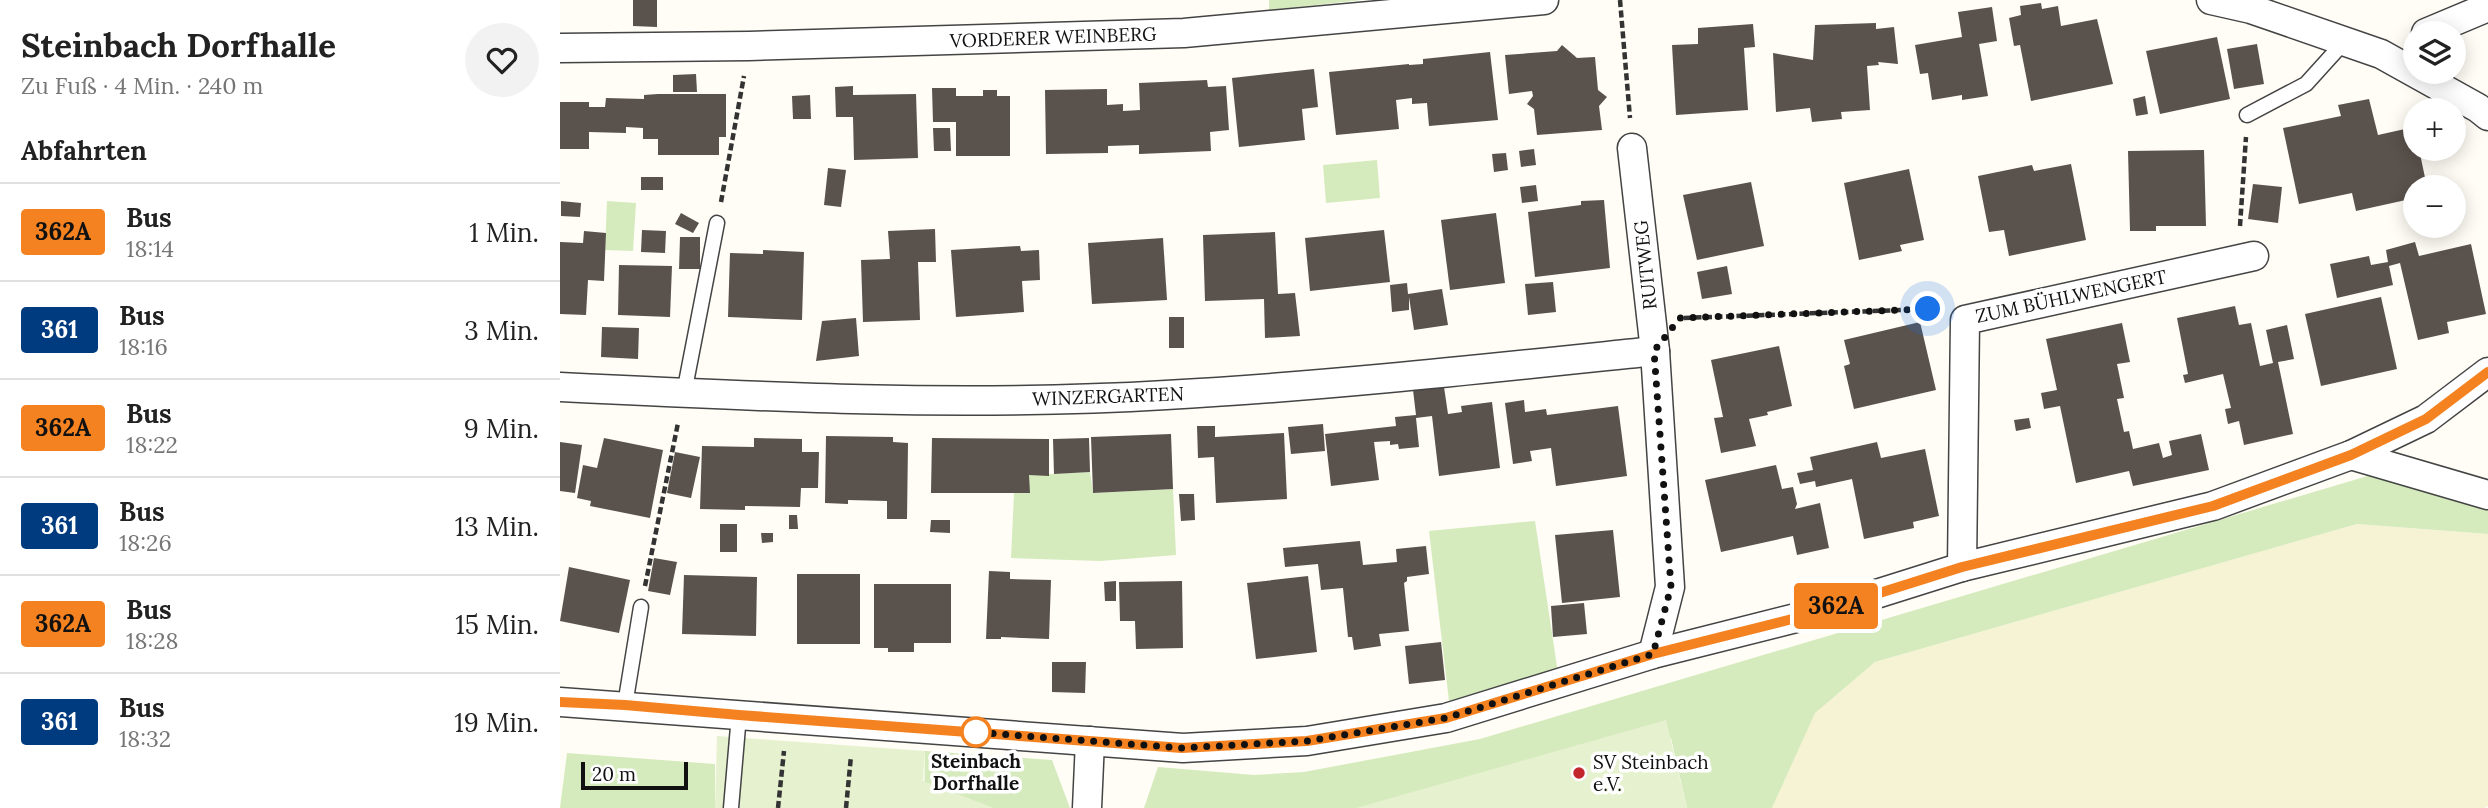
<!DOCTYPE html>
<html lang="de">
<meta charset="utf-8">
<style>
body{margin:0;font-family:Lora,serif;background:#f2f2f2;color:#222;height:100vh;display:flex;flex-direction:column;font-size:26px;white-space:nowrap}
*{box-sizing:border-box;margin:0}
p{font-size:23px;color:#767676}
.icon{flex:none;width:38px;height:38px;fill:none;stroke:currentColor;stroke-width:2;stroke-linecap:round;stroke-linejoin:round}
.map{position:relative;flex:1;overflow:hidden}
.details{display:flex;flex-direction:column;background:#fff;width:560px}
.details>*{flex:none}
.badge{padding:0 14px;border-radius:5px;font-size:24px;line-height:46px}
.fabs{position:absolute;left:1843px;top:21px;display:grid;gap:14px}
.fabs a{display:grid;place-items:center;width:63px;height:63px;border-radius:50%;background:#fff;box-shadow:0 4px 18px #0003;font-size:35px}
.scale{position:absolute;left:21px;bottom:18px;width:107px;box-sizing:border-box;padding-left:7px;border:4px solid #111;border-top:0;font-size:19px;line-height:24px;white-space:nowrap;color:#111;-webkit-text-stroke:5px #fff;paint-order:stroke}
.you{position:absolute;width:35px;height:35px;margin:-18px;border:5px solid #fff;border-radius:50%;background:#1a73e8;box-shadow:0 0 0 10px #1a73e833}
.map>.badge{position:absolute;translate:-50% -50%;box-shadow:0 0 0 4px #fff}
h2{padding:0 21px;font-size:26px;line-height:63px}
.round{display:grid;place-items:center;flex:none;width:74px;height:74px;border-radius:37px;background:#f2f2f2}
.head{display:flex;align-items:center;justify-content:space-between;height:119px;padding:0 21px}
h1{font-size:33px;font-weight:700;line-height:52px}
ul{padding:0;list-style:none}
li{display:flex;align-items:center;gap:21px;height:98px;padding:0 21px;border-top:2px solid #e0e0e0}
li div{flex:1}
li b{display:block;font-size:26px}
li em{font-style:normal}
li .badge{min-width:77px;font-weight:700;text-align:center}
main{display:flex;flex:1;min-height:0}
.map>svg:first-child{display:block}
.farmland{fill:#f6f3d4}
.green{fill:#d5ebbd}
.pitch{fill:#e6f2cf}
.building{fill:#5a524d}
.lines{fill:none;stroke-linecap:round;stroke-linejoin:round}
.service-casing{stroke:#444;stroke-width:17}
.minor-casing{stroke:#444;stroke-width:31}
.path{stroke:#333;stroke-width:4.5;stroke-dasharray:7 3.5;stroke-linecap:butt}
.service{stroke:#fff;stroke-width:14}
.minor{stroke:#fff;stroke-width:28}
.line-casing{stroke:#fff;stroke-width:16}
.line{stroke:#f58220;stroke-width:10}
.walk{stroke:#111;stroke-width:7;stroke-dasharray:0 12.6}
.stop-dot{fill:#fff;stroke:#f58220;stroke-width:3.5}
.poi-dot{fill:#c4262e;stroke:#fff;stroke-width:2.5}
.labels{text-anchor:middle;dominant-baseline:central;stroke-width:7;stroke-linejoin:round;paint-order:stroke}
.street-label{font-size:19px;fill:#111;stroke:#fff}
.stop-label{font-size:19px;font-weight:bold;fill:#111;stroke:#fff}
.poi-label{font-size:19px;fill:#111;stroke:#fff;text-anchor:start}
</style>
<main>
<section class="details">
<div class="head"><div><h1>Steinbach Dorfhalle</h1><p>Zu Fuß · 4 Min. · 240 m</p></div><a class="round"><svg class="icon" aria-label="heart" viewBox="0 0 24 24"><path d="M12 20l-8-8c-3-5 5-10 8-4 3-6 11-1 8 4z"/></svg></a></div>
<h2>Abfahrten</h2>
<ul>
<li><span class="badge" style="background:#f58220;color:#111">362A</span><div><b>Bus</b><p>18:14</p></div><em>1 Min.</em></li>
<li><span class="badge" style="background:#003b80;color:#fff">361</span><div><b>Bus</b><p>18:16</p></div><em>3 Min.</em></li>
<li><span class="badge" style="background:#f58220;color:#111">362A</span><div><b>Bus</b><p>18:22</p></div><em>9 Min.</em></li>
<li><span class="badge" style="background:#003b80;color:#fff">361</span><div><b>Bus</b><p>18:26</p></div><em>13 Min.</em></li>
<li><span class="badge" style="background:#f58220;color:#111">362A</span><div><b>Bus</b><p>18:28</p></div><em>15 Min.</em></li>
<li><span class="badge" style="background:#003b80;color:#fff">361</span><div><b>Bus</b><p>18:32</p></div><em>19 Min.</em></li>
</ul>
</section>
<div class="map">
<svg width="1928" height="808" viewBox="0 0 1928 808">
<rect width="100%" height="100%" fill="#fffdf5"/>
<path class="farmland" d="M1797 524 1928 534V806L1925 808H1212L1255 712 1315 662Z"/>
<g class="green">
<path d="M709 0H802L709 10Z"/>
<path d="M817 160 820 198 766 203 763 165Z"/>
<path d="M47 201 76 203 73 251 45 250Z"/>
<path d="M530 472 533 493 613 489 616 555 540 561 451 558 454 493H469V475Z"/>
<path d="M1811 475 1928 504V534L1797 524 1315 662 1255 713 1212 808H1127L1111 738 827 808H584L598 767 694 775 744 772 920 739Z"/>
<path d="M975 521 998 673 889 701 869 531Z"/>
<path d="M365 751 492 760 510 808H364Z"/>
<path d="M7 753 155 764V808H0Z"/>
</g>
<g class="pitch">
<path d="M1106 720 1127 808H796Z"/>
<path d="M157 736 365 751 363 781 434 808H155Z"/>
</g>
<g class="building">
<path d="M73 0H97V27L73 26Z"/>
<path d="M1481 3 1482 9 1498 6 1501 26 1537 19 1553 84 1471 101 1460 45 1454 46 1449 18 1461 15 1460 6Z"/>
<path d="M1432 7 1437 41 1419 44 1428 96 1402 100V95L1372 100 1368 73 1360 74 1355 45 1402 37 1398 12Z"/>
<path d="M1316 23V29L1334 27 1338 64 1318 62 1319 65 1307 66 1310 110 1281 112 1282 119 1252 122 1250 108 1216 112 1213 53 1253 60 1255 25Z"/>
<path d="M1193 24 1195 47 1184 48 1188 110 1116 115 1112 45 1138 44V28Z"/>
<path d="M1657 37 1670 99 1600 114 1586 51Z"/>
<path d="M1697 44 1704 84 1674 89 1667 49Z"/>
<path d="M1002 45 1017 58 1035 57 1038 90 1047 97 1039 106 1042 130 977 135 974 109 967 104 973 96 972 91 949 94 945 55 997 51Z"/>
<path d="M930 52 938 120 869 126 867 103 852 104V98L836 100 839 129 776 135 769 72 849 64V65L863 64V59Z"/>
<path d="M754 69 758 107 742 109 745 140 679 147 672 78Z"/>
<path d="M136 74 137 92H113V75Z"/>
<path d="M647 80 648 87 666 86 669 130 650 132 651 151 579 154V145L548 146V153L486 154 485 90 547 89V105L563 104V111L580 110 579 83Z"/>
<path d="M293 86V95L356 94 358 158 294 160 293 117H276L275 87Z"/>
<path d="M372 88H396V96H423V90H437V96H450V156H396V122H373Z"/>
<path d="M98 94H166V137H159V155H98V139H83V128L66 127V133L29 132V149H0V102H29V107H45L46 98 84 99V95Z"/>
<path d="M250 95 251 119H233L232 96Z"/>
<path d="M1585 96 1588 114 1576 116 1573 99Z"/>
<path d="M1809 99 1818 135 1854 127 1855 149H1859L1867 187H1855V198L1796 211 1792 193 1739 204 1723 128 1781 116 1778 105Z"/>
<path d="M373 128H390L391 151H374Z"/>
<path d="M974 149 976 165 961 167 959 151Z"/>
<path d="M1644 150 1646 226H1596V231H1570L1568 151Z"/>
<path d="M946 153 948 170 934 172 932 154Z"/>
<path d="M1511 164 1526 240 1449 256 1444 230 1429 232 1418 176 1472 165 1474 171Z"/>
<path d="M268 168 286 170 281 207 264 205Z"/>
<path d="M1349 169 1364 240 1340 245 1342 251 1299 260 1284 183Z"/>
<rect x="81" y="177" width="22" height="13"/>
<path d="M1191 182 1204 246 1137 260 1123 195Z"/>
<path d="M1693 184 1722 187 1718 223 1688 219Z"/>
<path d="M976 185 978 201 962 203 960 187Z"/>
<path d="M1044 200 1050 268 975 277 968 212 1021 205V201Z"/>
<path d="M1 201 21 203 20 217 1 216Z"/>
<path d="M121 213 139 223 133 233 115 224Z"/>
<path d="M936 213 945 283 890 290 881 220Z"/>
<path d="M375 229 376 262H358L360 320 303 322 301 260 330 259 328 231Z"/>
<path d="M82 230 106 231 105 253 81 252Z"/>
<path d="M824 230 830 282 750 291 745 238Z"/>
<path d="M24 231 46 233 44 281 28 280 26 315 0 314V242L23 243Z"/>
<path d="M715 232 718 294 735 293 740 336 705 338 704 299 645 301 643 235Z"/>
<path d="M120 237H140V269H119Z"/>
<path d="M603 238 607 300 532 304 528 243Z"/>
<path d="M1855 242 1859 256 1911 244 1926 314 1887 322 1889 333 1858 340 1840 263 1829 266 1833 285 1777 298 1770 264 1809 256 1811 265 1828 262 1826 250Z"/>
<path d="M460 246 461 251 479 250 480 280 462 281 464 312 396 317 391 250Z"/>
<path d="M203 250 244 252 242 320 168 317 170 253 203 254Z"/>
<path d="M59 265 112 266 110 317 58 315Z"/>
<path d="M1167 266 1172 294 1142 299 1137 272Z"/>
<path d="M993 282 996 312 968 315 965 284Z"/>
<path d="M847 283 848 294 882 289 888 325 854 330 849 297V310L832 312 830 285Z"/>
<path d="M1821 297 1837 369 1761 386 1745 314Z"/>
<path d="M1675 306 1679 325 1691 323 1700 366 1713 363 1706 330 1727 325 1734 359 1718 362 1733 434 1684 445 1679 421 1668 424 1665 409 1671 408 1663 374 1625 383 1623 375 1628 374 1617 318Z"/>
<rect x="609" y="317" width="15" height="31"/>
<path d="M296 318 299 356 256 361 262 321Z"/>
<path d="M1360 322 1376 390 1294 409 1284 366 1290 364 1284 340Z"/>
<path d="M1562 323 1570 362 1557 364 1564 398 1557 399 1564 432 1569 431 1573 449 1599 443 1603 458 1612 455 1609 441 1641 434 1649 470 1573 486 1569 471 1516 483 1500 406 1484 409 1481 393 1497 390 1486 339Z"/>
<path d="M42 327 79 328 78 359 41 357Z"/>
<path d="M1219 346 1232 406 1207 412 1208 415 1189 419 1196 446 1161 453 1154 418 1163 417 1151 360Z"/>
<path d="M884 387 888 414 902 412 901 406 932 402 940 468 879 476 872 416 856 418 859 447 839 449 838 444 830 445V441L814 442 819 480 771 486 765 434 836 426 835 417 856 415 853 390Z"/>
<path d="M964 400 965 412 986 409 987 415 1058 406 1067 476 996 486 991 448 970 451 972 461 953 464 945 403Z"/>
<path d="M1469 418 1471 428 1456 431 1454 420Z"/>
<path d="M763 424 765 451 731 454 728 427Z"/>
<path d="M637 426H655V437L724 433 727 499 656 503 654 457 638 458Z"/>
<path d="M611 434 613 489 533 493 531 437Z"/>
<path d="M266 436 333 437V442L348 443 347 519H327V501L288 500V504L265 503Z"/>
<path d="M44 438 103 450 90 518 30 506 31 501 17 498 23 465 37 468Z"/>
<path d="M194 438 242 439V452H259L258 488H241L240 507 185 506V510L140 509 142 446 194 447Z"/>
<path d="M372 438 489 439V476L469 475 470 493H371Z"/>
<path d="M529 438 530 472 494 474 493 439Z"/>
<path d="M0 442 22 445 15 493 0 491Z"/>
<path d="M1317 442 1321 458 1365 449 1379 516 1353 522 1354 528 1304 539 1292 479 1256 487 1255 481 1240 484 1237 473 1253 470 1250 457Z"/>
<path d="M115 452 140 457 131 498 107 493Z"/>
<path d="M1216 465 1222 489 1233 487 1237 504 1235 509 1260 503 1269 548 1237 555 1233 536 1161 552 1145 480Z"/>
<path d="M619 494H634L635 520 621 521Z"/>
<path d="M229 515H237L238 529H229Z"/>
<path d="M371 520H390V533L370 532Z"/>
<rect x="160" y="524" width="17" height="28"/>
<path d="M1053 530 1060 597 1002 603 995 535Z"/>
<path d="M201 533H213V542L202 543Z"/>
<path d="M800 541 803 565 837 562 836 549 866 546 869 574 847 577V581L844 583 849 631 819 634 821 646 794 650 792 637H788L783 588 761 590 758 564 725 567 723 548Z"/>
<path d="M94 558 117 562 110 595 88 591Z"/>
<path d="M9 567 70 580 59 633 0 621Z"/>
<path d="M429 571 450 572V579L491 580 489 639 441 637V639H426Z"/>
<rect x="237" y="574" width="63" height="70"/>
<path d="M124 575 197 577 196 636 122 634Z"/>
<path d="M748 576 757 652 696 659 687 583Z"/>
<path d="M556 581V601H545L544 582Z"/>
<path d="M622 581 623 648 576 649 575 621H560L559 582Z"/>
<path d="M314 584H391V643H354V652H328V648H314Z"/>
<path d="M1024 603 1027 634 993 637 991 606Z"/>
<path d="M881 642 885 680 849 684 845 646Z"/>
<path d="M492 662H526L525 693 492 692Z"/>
</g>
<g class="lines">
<defs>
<g id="service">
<path d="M1687 115 1746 84 1784 42"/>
<path d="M124 393 157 223"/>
<path d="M65 705 81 607"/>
<path d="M171 808 179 715"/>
</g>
<g id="minor">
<path d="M1651 0 1691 9 1821 54 1918 108 1928 116"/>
<path d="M1866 33 1928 7"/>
<path d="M0 48 189 46 624 33 984 0"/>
<path d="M1072 148 1095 351 1110 587 1093 654"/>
<path d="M0 387C202 397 404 407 606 395 769 386 932 368 1095 351"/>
<path d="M1791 455 1928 495"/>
<path d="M1402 567 1405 320 1694 256"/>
<path d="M0 702 623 748 747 741 886 718 1093 654 1256 613 1402 567 1653 506 1791 455 1866 419 1928 372"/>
<path d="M527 808 530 741"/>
</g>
</defs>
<use href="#service" class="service-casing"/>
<use href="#minor" class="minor-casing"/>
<g class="path">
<path d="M1060 0 1070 118"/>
<path d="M161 202 184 76"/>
<path d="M1680 226 1686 137"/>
<path d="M1124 318 1368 309 1377 312"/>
<path d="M85 586 118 423"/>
<path d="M218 808 224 751"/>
<path d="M286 808 291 756"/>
</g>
<use href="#service" class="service"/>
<use href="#minor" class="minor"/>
</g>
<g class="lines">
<defs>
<path id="line" d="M0 702 65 705 179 715 622 748 747 741 886 718 1093 654 1256 613 1402 567 1653 506 1791 455 1866 419 1928 372"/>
</defs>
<use href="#line" class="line-casing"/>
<use href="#line" class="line"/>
<path class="walk" d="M416 732H412L622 748 747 741 886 718 1093 654 1111 587 1094 351 1120 318 1368 309"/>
</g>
<circle class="stop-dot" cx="416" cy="732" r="14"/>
<circle class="poi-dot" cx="1019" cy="773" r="7"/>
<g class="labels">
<g class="street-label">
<text transform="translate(493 37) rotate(-2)">VORDERER WEINBERG</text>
<text transform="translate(1085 265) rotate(-96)">RUITWEG</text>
<text transform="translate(1511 296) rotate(-12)">ZUM BÜHLWENGERT</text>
<text transform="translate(548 396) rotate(-2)">WINZERGARTEN</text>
</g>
<g class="stop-label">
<text x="416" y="761">Steinbach<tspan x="416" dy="22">Dorfhalle</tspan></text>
</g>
<g class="poi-label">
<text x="1033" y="762">SV Steinbach<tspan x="1033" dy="22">e.V.</tspan></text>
</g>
</g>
</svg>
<div class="fabs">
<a><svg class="icon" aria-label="layers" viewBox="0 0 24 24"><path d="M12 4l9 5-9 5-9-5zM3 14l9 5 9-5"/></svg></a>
<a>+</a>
<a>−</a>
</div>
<div class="scale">20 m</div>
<div class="you" style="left:1368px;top:309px"></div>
<b class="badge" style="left:1276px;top:606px;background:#f58220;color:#111">362A</b>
</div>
</main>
